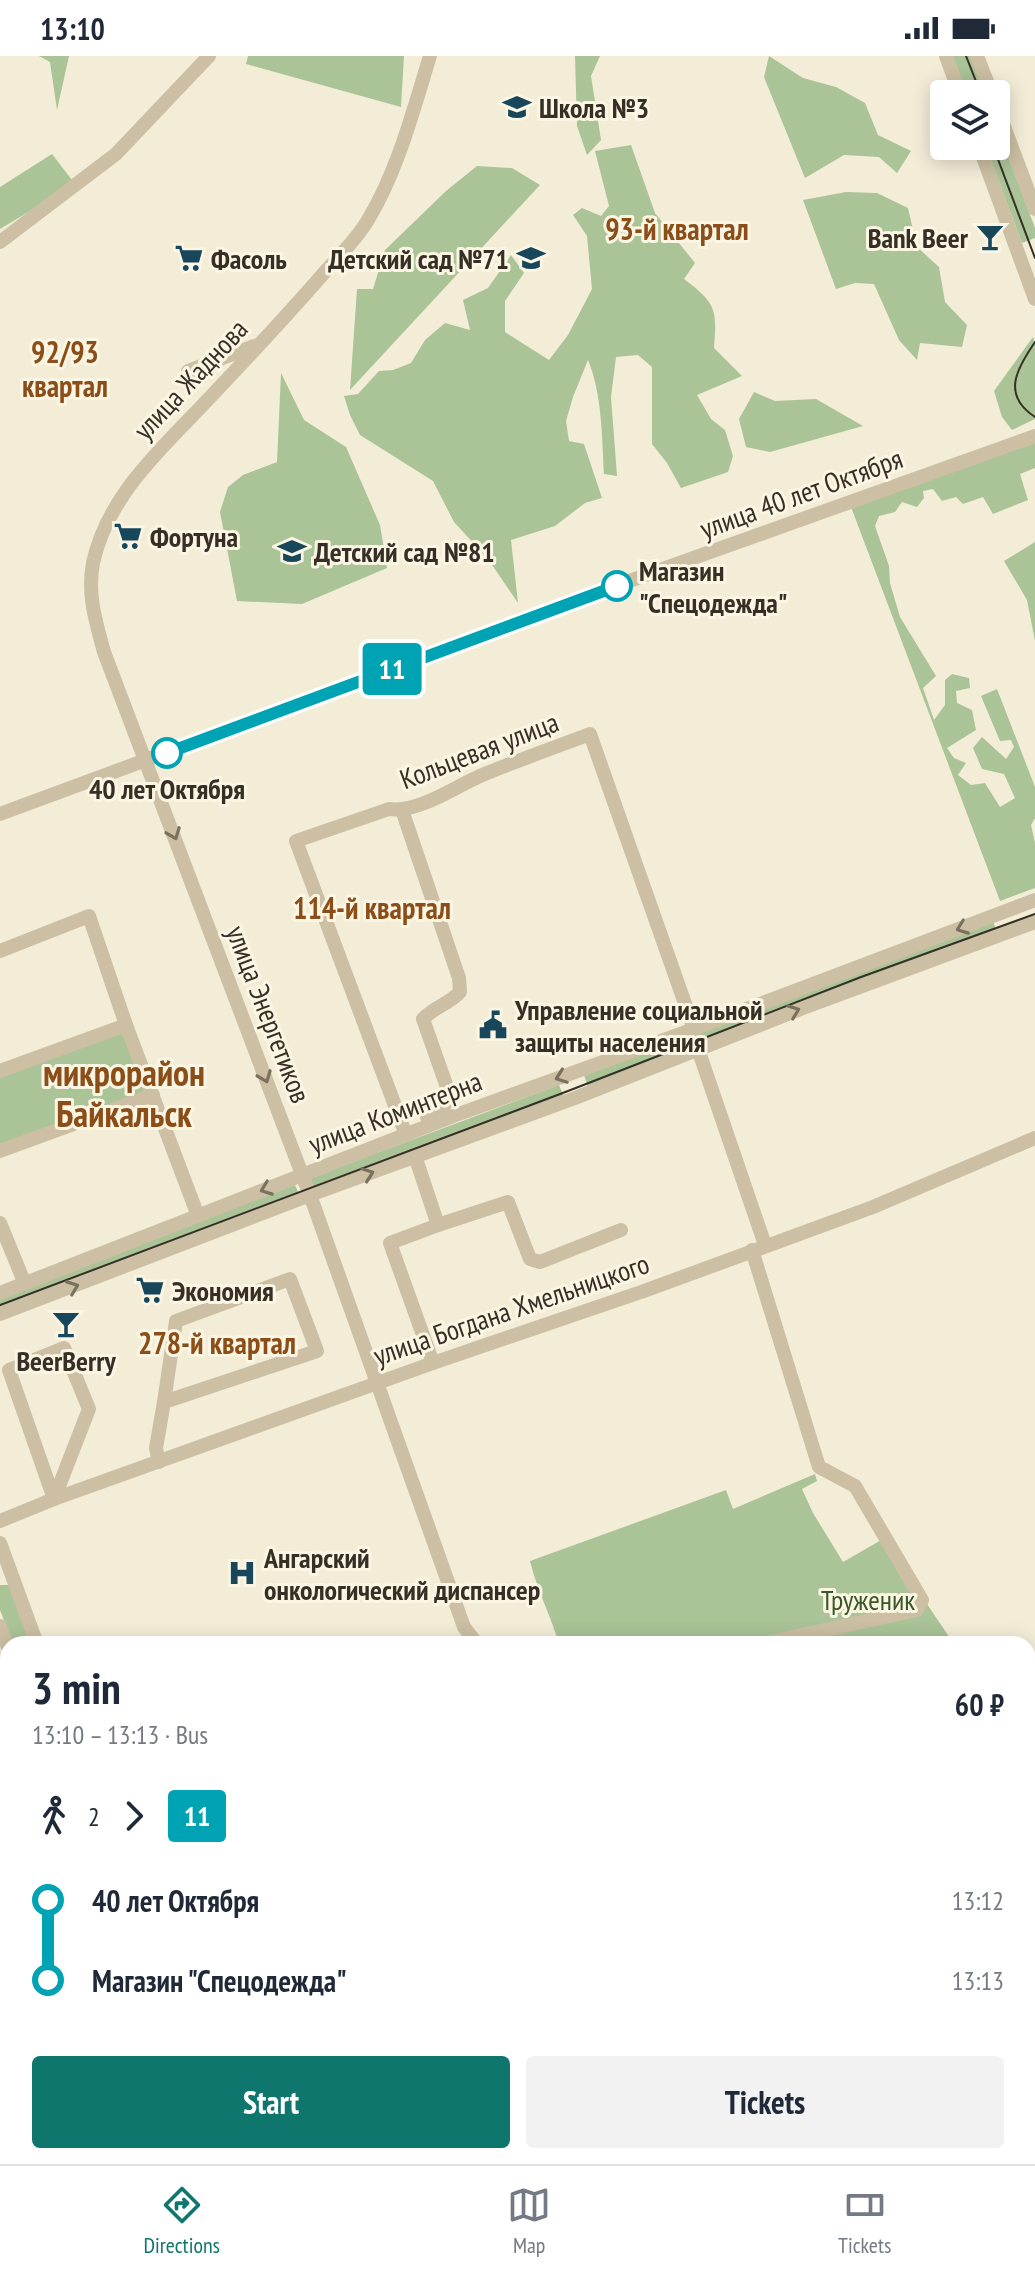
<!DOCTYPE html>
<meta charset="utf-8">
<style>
body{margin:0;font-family:"PT Sans Narrow",sans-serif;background:#f2f2f3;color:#1f2937;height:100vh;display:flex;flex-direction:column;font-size:30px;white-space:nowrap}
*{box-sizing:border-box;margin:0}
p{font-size:26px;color:#747a83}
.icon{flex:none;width:44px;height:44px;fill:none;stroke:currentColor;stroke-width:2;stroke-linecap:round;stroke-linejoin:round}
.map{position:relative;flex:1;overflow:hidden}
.drawer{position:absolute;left:0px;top:1580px;width:1036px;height:528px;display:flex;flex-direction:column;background:#fff;border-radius:24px 24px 0 0;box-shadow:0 4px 20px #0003}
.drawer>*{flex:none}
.badge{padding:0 16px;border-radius:6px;font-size:28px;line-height:52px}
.tools{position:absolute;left:930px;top:24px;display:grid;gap:16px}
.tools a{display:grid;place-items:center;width:80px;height:80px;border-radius:8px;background:#fff;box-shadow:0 4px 20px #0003;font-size:40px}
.map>.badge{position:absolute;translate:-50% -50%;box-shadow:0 0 0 4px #fff}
.legs{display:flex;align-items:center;gap:12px;height:88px;padding:0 32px;font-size:26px}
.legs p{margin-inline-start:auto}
.overview{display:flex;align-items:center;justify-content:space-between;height:136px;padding:0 32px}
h1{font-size:44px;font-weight:600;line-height:60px}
.primary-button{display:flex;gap:16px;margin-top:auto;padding:16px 32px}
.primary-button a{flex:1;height:92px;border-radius:8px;background:#0f766e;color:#fff;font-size:32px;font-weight:600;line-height:92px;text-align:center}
.primary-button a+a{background:#f2f2f3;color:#1f2937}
ul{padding:0 32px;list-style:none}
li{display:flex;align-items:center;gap:28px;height:80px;font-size:30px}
li i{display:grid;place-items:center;width:12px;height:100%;margin:0 10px;background:currentColor}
li i::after{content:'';width:20px;height:20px;margin:-10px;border:6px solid;border-radius:50%;background:#fff}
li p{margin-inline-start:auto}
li:first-child i{background:linear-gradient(#0000 50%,currentColor 0)}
li:last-child i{background:linear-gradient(currentColor 50%,#0000 0)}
.status{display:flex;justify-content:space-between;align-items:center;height:56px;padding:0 40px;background:#fff;direction:ltr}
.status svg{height:22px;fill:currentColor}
.dock{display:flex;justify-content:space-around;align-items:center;height:112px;border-top:2px solid #e0e1e3;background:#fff;font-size:22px;color:#747a83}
.dock a{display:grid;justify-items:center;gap:4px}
.dock .current{color:#0f766e}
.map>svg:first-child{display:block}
.green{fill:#aac397}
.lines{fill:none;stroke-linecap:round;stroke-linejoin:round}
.minor{stroke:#ccbfa3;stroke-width:14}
.tram{stroke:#362f26;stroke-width:2}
.oneway{stroke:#7a705e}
.line-1-casing{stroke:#fff;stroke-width:18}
.line-1{stroke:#00a3b4;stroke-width:12}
.stop-1-dot{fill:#fff;stroke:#00a3b4;stroke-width:4}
.labels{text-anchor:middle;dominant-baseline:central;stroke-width:6;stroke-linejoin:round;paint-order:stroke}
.poi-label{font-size:28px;font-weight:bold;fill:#362f26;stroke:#fbf6e4;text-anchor:start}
.street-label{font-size:28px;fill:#362f26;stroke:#fbf6e4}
.stop-label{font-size:28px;font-weight:bold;fill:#362f26;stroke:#fbf6e4;text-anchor:start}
.park-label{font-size:28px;fill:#3a5727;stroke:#fbf6e4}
.neighbourhood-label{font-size:30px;font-weight:bold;fill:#8c4e18;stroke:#fbf6e4}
.district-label{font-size:36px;font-weight:bold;fill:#8c4e18;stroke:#fbf6e4}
</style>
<div class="status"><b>13:10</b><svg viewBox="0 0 49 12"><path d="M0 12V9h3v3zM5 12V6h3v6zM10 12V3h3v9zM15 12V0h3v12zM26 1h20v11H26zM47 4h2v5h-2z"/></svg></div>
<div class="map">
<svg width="1035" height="2108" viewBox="0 0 1035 2108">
<rect width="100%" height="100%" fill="#f3edd8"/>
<g class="green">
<path d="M39 0H69L57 54 50 6Z"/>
<path d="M248 0H404L401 51 246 8Z"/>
<path d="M575 0H600L591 20 601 84 587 99 577 70Z"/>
<path d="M769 0 803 22 836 31 865 47 878 79 911 95 897 117 879 101 844 99 805 122 764 21Z"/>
<path d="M953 0H971L985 38H967Z"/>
<path d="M996 68 1035 172V182L1022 187 986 90H996Z"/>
<path d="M631 89 655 157 695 207 684 223C716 247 717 253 714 292L742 320 697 339 711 363 725 374 733 400 728 416 681 432 667 407 652 388V311L638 299 616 301 611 341 617 420 604 418C602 380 602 338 588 304L573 341 566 365 569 385 584 388 602 442 585 447 555 470 511 484 518 547 488 503 454 466 433 425 360 379 350 359 344 340 358 338 379 315 393 314 411 307 425 284 445 267 470 274 463 244 488 232 511 199 524 217 505 245V276L549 304 568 279 592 233 587 180 573 159 582 152 601 160 609 150 595 95Z"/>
<path d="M52 98 75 128 0 173V131Z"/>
<path d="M477 110 512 112 540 129 350 334 357 233H373L385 194 446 135Z"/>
<path d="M846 136 877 137 908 152 917 191 939 211 945 246 967 269 962 291 920 287 917 304 899 284 874 228 855 227 836 233 803 144Z"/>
<path d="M1033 281 1035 287V363L1012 374 1002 361 994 335Z"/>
<path d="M281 317 304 364 346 391 380 469 387 512 302 548 237 545 220 456 228 431 243 419 277 406Z"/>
<path d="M754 336 775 345 816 343 863 370 770 396 746 391 739 363Z"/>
<path d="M1035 384V412L1020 418 1028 444 993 458 983 441 963 448 956 441 942 445 933 433 923 435 924 442 917 451 902 446 895 456 879 460 875 470 889 510 890 527 900 561 936 620 923 632 934 664 945 649V624L952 618 969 622 970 632 956 635 957 647 972 654 976 674 947 692 954 702 966 707 958 719 971 729 985 727 1000 751 1015 742 1004 718 982 713 973 692 982 681 1006 703 1014 691 1011 684 1000 685 981 640 997 633 1035 731V762L1031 769 1035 787V832L1000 845 851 451Z"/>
<path d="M1035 486V585L1027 544 1004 505Z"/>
<path d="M993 865 997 877 588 1031 584 1019Z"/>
<path d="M125 969 153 1039 0 1095V1015Z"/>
<path d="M559 1029 564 1041 315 1134 310 1122Z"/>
<path d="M295 1129 300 1140 0 1254V1241Z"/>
<path d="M815 1418 817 1425 802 1433 813 1457 843 1506 883 1483 954 1588H559C551 1560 537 1534 530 1505L726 1434 733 1453Z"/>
<path d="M0 1529H9L32 1588H13L0 1554Z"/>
<path d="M1035 1606V2108H745L742 2100H1028V1611Z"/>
<path d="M542 2100H699L701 2108H538Z"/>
</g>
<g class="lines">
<g class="minor">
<path d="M430 0C413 55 398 114 368 164 355 186 334 205 317 225 278 269 238 312 198 354 155 398 106 445 93 507 87 539 96 566 104 596L314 1150 464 1571 477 1588"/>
<path d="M946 0 960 38"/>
<path d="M977 0 992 38"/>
<path d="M996 49 1035 153"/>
<path d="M979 90 1035 243"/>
<path d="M0 186 116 98 209 0"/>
<path d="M191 323 188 315 254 290"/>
<path d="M402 754 459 922 460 936C449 948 434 951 423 963L448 1034C448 1051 442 1056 427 1061"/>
<path d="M0 758 643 520 1035 380"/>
<path d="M0 895 89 860 126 969 198 1160"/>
<path d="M698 993 765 1189"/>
<path d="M0 1015 126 969"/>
<path d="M406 1079 296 785 389 753C418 757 453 732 480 720 516 705 553 692 590 678L694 973"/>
<path d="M0 1095 153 1039"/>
<path d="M415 1100 438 1169"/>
<path d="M0 1167 25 1228"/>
<path d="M752 1194 819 1411 855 1430 922 1544 917 1554 761 1588"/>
<path d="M0 1237 456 1059 694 973 1035 844"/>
<path d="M0 1258 310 1139 575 1042 803 952 1035 866"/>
<path d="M64 1292 89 1353 54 1443 9 1314Z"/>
<path d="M433 1307 390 1187 438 1169 508 1146 530 1203 540 1206 621 1174"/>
<path d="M159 1406 156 1392 164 1346 317 1295 290 1223 176 1265 164 1346"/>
<path d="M0 1465 54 1443 433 1307 644 1235 873 1151 1035 1082"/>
<path d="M0 1487 37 1588"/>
<path d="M0 1570 8 1591"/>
<path d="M1028 1618 1035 1614"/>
<path d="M1028 1687 1035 1697"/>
<path d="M0 1820 8 1824"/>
<path d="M1028 1849 1035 1867"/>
<path d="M0 1892 8 1872"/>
<path d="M0 1977 8 1981"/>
<path d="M1028 2040 1035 2059"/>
<path d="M298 2100 318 2108"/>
<path d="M710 2100 712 2108"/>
<path d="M802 2100 805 2108"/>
<path d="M924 2100 927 2108"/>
<path d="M996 2100 999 2108"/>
<path d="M82 2108 85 2100"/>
<path d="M204 2108 207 2100"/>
<path d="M421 2108 424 2100"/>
<path d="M549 2108 554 2100"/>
</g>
<g class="tram">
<path d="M966 0 981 38"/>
<path d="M993 90 1035 202"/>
<path d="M1035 286C1017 312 1001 339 1035 361"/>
<path d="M0 1249 568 1035 861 921 1035 858"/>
</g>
</g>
<defs><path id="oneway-chevron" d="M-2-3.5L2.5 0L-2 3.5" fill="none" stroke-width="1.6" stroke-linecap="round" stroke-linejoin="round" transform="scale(2)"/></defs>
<g class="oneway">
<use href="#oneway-chevron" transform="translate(174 778) rotate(69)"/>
<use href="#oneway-chevron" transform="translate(962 872) rotate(159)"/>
<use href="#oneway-chevron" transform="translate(794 955) rotate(-21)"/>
<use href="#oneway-chevron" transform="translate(265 1021) rotate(69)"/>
<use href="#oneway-chevron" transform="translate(561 1021) rotate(160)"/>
<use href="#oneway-chevron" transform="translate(368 1118) rotate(-20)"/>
<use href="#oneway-chevron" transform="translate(266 1133) rotate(159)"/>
<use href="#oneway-chevron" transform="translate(73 1231) rotate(-21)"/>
</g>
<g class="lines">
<defs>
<path id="line-1" d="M167 697 617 530"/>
</defs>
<use href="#line-1" class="line-1-casing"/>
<use href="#line-1" class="line-1"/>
</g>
<defs>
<symbol id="school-bare" viewBox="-9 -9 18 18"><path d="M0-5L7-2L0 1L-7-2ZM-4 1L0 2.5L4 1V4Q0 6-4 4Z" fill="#18475b" stroke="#fbf6e4" stroke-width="2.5" paint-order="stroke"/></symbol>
<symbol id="bar-bare" viewBox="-9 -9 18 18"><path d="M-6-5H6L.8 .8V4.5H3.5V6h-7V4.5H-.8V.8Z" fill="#18475b" stroke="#fbf6e4" stroke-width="2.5" paint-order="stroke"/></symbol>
<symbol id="supermarket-bare" viewBox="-9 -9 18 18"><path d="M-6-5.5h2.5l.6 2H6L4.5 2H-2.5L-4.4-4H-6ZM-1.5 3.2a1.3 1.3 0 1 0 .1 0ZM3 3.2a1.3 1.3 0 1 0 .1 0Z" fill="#18475b" stroke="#fbf6e4" stroke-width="2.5" paint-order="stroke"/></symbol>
<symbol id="civic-bare" viewBox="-9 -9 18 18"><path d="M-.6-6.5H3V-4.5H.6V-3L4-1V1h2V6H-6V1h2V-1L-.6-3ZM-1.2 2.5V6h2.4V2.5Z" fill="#18475b" stroke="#fbf6e4" stroke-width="2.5" paint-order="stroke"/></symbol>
<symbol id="hospital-bare" viewBox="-9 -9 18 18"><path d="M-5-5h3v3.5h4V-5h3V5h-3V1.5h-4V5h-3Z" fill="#18475b" stroke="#fbf6e4" stroke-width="2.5" paint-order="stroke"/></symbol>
</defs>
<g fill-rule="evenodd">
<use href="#school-bare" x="497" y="31" width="40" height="40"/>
<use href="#bar-bare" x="970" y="161" width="40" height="40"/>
<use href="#supermarket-bare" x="169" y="182" width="40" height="40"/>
<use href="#school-bare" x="511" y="182" width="40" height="40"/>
<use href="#supermarket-bare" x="108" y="460" width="40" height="40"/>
<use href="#school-bare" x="272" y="475" width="40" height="40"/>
<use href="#civic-bare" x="473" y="949" width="40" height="40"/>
<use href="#supermarket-bare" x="130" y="1214" width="40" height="40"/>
<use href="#bar-bare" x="46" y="1248" width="40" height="40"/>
<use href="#hospital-bare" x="222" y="1497" width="40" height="40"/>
</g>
<g class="stop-1-dot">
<circle cx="617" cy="530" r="14"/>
<circle cx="167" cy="697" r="14"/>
</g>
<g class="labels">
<g class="poi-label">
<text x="539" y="51">Школа №3</text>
<text x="968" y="181" text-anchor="end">Bank Beer</text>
<text x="211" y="202">Фасоль</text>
<text x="509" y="202" text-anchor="end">Детский сад №71</text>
<text x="150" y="480">Фортуна</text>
<text x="314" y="495">Детский сад №81</text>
<text x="515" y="953">Управление социальной<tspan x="515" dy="32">защиты населения</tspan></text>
<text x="172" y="1234">Экономия</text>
<text x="66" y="1304" text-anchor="middle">BeerBerry</text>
<text x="264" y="1501">Ангарский<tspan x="264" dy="32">онкологический диспансер</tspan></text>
</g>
<g class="street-label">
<text transform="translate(190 323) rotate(-47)">улица Жаднова</text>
<text transform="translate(801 437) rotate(-20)">улица 40 лет Октября</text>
<text transform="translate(479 694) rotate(-21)">Кольцевая улица</text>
<text transform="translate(269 958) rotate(69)">улица Энергетиков</text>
<text transform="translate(395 1056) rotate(-21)">улица Коминтерна</text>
<text transform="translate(511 1253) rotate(-19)">улица Богдана Хмельницкого</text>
</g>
<g class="stop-label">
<text x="639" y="514">Магазин<tspan x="639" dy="32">"Спецодежда"</tspan></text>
<text x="167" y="732" text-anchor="middle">40 лет Октября</text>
</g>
<g class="park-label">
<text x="868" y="1543">Труженик</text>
</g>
<g class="neighbourhood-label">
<text x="677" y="172">93-й квартал</text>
<text x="65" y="295">92/93<tspan x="65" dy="34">квартал</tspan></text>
<text x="372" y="851">114-й квартал</text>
<text x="217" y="1286">278-й квартал</text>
</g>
<g class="district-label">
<text x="124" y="1016">микрорайон<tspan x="124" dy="41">Байкальск</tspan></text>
</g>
</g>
</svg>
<div class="tools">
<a><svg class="icon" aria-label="layers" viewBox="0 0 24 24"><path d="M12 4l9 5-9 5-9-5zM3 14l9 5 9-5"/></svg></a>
</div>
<b class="badge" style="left:392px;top:613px;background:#00a3b4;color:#fff">11</b>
<section class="drawer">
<div class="overview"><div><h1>3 min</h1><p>13:10 – 13:13 · Bus</p></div><b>60 ₽</b></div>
<div class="legs"><svg class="icon" aria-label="walk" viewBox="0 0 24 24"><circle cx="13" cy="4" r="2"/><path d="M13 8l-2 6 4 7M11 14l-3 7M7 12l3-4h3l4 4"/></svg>2<svg class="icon" aria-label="forward" viewBox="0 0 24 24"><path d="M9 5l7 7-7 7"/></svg><b class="badge" style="background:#00a3b4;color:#fff">11</b></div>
<ul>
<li><i style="color:#00a3b4"></i><b>40 лет Октября</b><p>13:12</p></li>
<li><i style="color:#00a3b4"></i><b>Магазин &quot;Спецодежда&quot;</b><p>13:13</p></li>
</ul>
<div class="primary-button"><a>Start</a><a>Tickets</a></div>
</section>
</div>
<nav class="dock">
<a class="current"><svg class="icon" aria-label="directions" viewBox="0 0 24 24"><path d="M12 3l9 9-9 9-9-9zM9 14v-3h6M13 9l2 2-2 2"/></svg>Directions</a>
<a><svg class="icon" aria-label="map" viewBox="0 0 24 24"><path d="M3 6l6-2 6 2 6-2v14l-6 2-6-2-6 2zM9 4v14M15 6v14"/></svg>Map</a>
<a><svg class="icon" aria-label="tickets" viewBox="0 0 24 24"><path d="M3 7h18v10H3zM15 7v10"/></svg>Tickets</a>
</nav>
